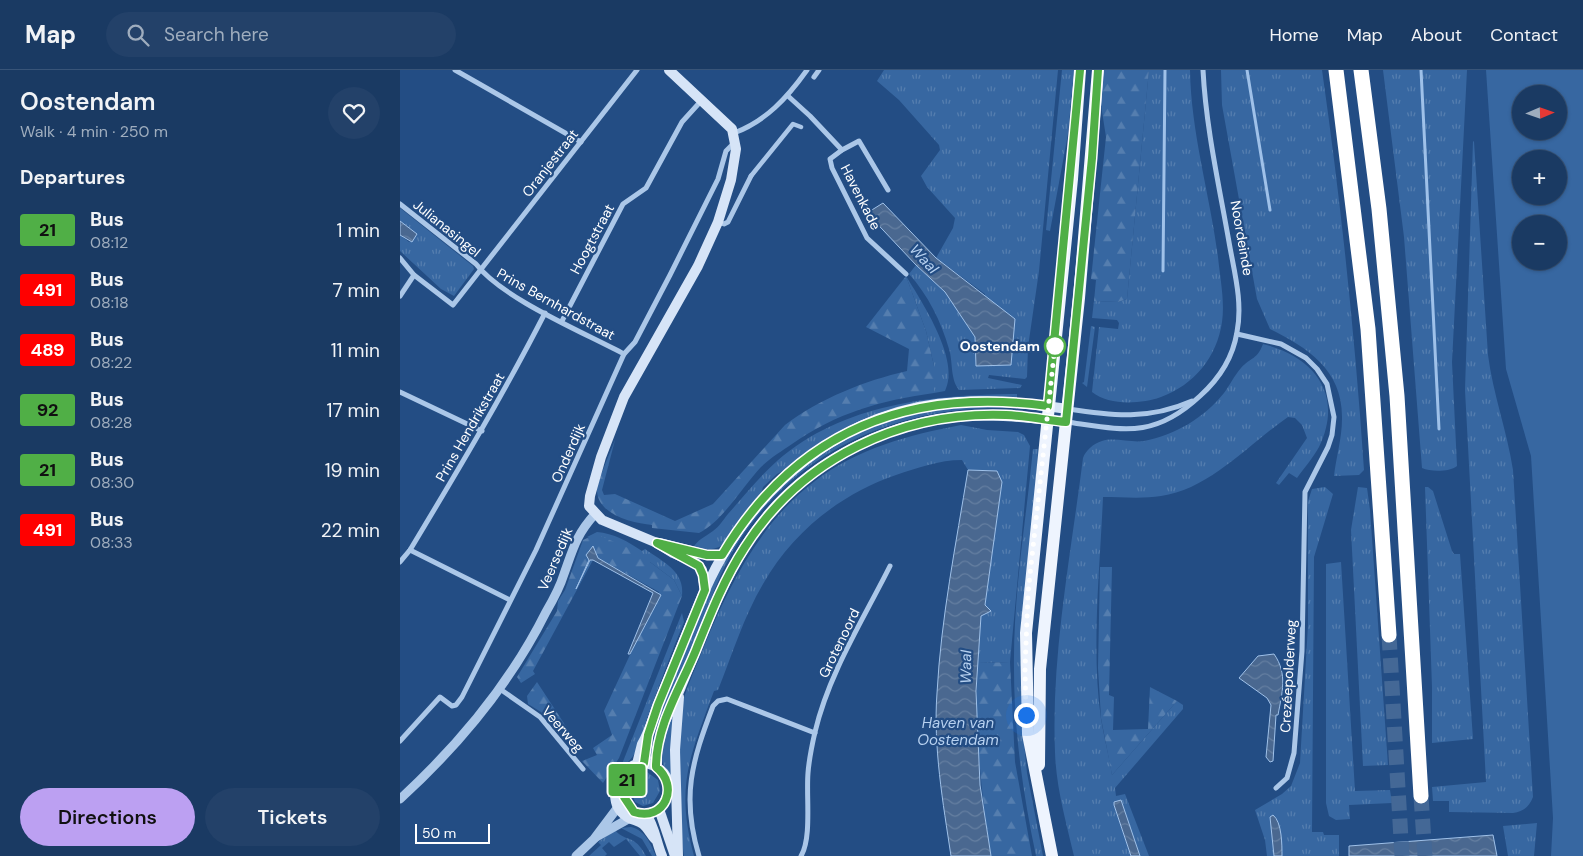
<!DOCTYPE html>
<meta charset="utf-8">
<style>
body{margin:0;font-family:"DM Sans",sans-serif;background:#234169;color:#f1f3f6;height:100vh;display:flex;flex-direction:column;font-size:19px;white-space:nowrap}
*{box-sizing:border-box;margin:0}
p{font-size:16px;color:#9fadbe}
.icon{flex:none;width:28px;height:28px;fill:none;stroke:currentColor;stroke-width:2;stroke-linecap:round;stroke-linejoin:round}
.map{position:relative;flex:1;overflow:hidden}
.drawer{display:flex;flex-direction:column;background:#1a3a63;width:400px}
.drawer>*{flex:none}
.badge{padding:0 10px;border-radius:4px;font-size:18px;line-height:32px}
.needle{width:32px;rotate:88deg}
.buttons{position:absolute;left:1112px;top:15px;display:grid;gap:10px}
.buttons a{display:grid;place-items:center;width:55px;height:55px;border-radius:50%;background:#1a3a63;box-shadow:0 1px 4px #0004,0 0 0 1px #385478;font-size:25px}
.scale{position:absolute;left:15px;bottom:12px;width:75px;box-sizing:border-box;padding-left:5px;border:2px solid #fff;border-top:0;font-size:14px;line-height:18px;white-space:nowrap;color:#fff;-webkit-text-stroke:4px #234d84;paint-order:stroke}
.you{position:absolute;width:25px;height:25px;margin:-12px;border:4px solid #fff;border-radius:50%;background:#1a73e8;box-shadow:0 0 0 8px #1a73e833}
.map>.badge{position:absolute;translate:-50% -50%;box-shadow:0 0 0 2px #fff}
h2{padding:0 20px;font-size:19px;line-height:45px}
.round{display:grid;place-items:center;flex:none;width:52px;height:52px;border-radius:26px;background:#234169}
.headline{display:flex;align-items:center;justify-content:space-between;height:85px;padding:0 20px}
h1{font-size:24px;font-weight:600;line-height:38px}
.action{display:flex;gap:10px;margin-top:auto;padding:10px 20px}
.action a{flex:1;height:58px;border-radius:30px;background:#bca0f2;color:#111;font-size:20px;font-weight:600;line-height:58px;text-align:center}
.action a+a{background:#234169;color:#f1f3f6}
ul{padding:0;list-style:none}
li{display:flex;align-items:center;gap:15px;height:60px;padding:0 20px}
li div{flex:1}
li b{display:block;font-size:19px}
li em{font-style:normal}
li .badge{min-width:55px;font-weight:700;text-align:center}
header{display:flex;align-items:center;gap:30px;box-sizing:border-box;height:70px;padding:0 25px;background:#1a3a63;border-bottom:1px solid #385478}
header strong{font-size:24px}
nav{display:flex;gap:28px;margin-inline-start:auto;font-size:18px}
.search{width:350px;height:45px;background:#234169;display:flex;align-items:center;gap:12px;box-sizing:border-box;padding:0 18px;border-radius:28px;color:#9fadbe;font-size:19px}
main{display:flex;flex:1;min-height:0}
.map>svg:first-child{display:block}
.grass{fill:url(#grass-tufts)}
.forest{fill:url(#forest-firs)}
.green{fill:#3767a1;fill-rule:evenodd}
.water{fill:url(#water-waves);stroke:#9fc1e9}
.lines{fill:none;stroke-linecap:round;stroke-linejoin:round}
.stream{stroke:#9fc1e9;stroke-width:3}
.motorway-tunnel{stroke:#446896;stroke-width:15;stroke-dasharray:15 8;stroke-linecap:butt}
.pedestrian{stroke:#abc7e8;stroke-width:4.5}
.minor{stroke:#abc7e8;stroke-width:5}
.tertiary{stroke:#abc7e8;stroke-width:9}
.secondary{stroke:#d6e4f7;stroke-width:10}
.primary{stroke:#eef4fe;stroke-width:12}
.motorway{stroke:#fff;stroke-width:15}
.line-casing{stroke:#fff;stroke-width:11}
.line{stroke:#50af46;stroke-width:8}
.walk{stroke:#fff;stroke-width:5;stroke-dasharray:0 9}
.stop-dot{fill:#fff;stroke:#50af46;stroke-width:2.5}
.labels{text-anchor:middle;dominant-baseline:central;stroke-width:4.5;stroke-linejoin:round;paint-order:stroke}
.street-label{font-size:14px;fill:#fff;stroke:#234d84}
.stop-label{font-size:14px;font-weight:bold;fill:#fff;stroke:#234d84;text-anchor:end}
.water-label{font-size:15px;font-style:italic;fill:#b7d1f0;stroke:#234d84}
</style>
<header>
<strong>Map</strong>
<div class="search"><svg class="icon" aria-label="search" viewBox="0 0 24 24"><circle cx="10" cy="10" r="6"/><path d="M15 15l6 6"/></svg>Search here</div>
<nav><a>Home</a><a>Map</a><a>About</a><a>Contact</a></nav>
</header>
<main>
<section class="drawer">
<div class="headline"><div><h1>Oostendam</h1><p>Walk · 4 min · 250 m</p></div><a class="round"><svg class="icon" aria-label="heart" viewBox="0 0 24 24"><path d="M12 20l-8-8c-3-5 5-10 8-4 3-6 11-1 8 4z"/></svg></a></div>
<h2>Departures</h2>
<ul>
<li><span class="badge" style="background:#50af46;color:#111">21</span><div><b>Bus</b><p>08:12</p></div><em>1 min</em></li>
<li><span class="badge" style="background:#f00;color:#fff">491</span><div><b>Bus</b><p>08:18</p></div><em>7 min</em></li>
<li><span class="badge" style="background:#f00;color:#fff">489</span><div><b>Bus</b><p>08:22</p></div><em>11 min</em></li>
<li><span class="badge" style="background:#50af46;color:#111">92</span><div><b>Bus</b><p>08:28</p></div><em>17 min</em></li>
<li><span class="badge" style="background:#50af46;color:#111">21</span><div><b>Bus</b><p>08:30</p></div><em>19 min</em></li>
<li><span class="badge" style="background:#f00;color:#fff">491</span><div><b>Bus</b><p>08:33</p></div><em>22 min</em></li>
</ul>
<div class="action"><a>Directions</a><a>Tickets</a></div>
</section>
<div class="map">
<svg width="1183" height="786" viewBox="0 0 1183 786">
<defs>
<pattern id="grass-tufts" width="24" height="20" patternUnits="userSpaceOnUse" patternTransform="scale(1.25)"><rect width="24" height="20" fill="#3767a1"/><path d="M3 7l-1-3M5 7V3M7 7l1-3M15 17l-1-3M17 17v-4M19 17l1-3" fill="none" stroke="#557eaf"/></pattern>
<pattern id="forest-firs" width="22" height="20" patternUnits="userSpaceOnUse" patternTransform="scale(1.25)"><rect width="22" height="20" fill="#3767a1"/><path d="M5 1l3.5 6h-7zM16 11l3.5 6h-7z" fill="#557eaf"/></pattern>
<pattern id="water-waves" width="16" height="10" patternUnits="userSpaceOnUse" patternTransform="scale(1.25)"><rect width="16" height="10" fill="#4a6890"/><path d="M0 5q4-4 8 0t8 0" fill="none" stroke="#657fa1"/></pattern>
</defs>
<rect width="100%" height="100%" fill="#234d84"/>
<g class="grass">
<path d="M484 0H658L639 201 628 277 627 307 625 309 589 305 588 308 622 315 620 318 559 320C550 309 553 291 549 279 541 251 528 225 509 204L516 195 545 222 575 267 576 296 585 224 536 188 553 158 555 148 527 117 521 106 540 80 539 75 499 30 477 11Z"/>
<path d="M662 0H674L668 64 650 161 646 160Z"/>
<path d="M749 0H790C791 63 810 125 818 187 820 208 825 231 822 252 817 287 794 315 761 327 741 334 709 336 692 322L699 257 718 259 719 253 717 250 692 248 694 231 718 232 727 229Z"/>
<path d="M821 0H922C941 133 955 266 964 400L959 405 934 406C936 388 942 368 942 349 943 300 908 278 870 259L857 229 822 35Z"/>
<path d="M983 0H1067L1052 292 1057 396C1049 402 1031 402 1022 398L1004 167Z"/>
<path d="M1073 71 1074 72 1088 285C1093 324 1107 361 1113 400L1133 727C1129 737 1124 741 1113 743L1049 742V731H1033L1032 717 1086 712 1065 320Z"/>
<path d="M0 138 73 196 74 199 54 226 41 219 0 181V165L9 172 17 164 0 151Z"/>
<path d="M506 206C522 232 561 291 545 321L534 323V296L526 261Z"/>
<path d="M691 256 695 257 687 317 682 313 684 312Z"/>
<path d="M863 274C915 287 944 325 919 377 913 388 904 398 897 408L889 403 879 415 876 413 907 368 902 355 895 348 888 347C850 373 809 420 761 426 742 429 722 427 703 427 700 498 691 579 701 649 704 667 709 686 712 705L777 631 783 635V639L715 718 716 726 725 724 749 786H740L721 730 714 735 731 786H674C666 752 656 717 655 682 651 585 671 484 683 388 686 380 693 374 702 371 714 367 731 373 744 371 775 365 804 348 824 323 830 315 834 306 841 298 851 287 857 290 863 274Z"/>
<path d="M617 324V328L479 346 377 404 363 417 360 428 323 475C312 481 304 480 293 478 298 469 305 467 313 461 319 457 323 450 328 444 344 426 359 407 377 391 444 333 532 325 617 324Z"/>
<path d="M572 334 616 338C505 334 401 376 339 471 319 502 308 538 294 572 279 609 265 647 254 686H249L260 644 319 496 335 468 389 406 458 361 503 344Z"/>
<path d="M561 355 587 360 618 362 624 365 630 376 610 592 578 593 581 546 585 535 602 412 597 401 568 400 562 390C539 390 517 398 496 405 440 424 392 463 363 514 344 546 332 585 318 620L314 621C290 686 275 716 294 786H284C279 755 281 723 280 692 280 677 277 661 279 646 283 627 291 608 299 589 324 525 358 453 415 411 458 378 509 365 561 355Z"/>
<path d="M633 379H638L622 652 627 703 643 786H636C623 724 614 662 614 598 613 525 626 451 633 379Z"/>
<path d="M925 417 933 424 914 487 912 762H923L924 765H939V786H882L876 748 870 747 874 786H867L865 770 855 740 882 724 891 716 900 693 908 555V431L912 419Z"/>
<path d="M958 417 967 418 970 440 988 695 963 696 951 460Z"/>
<path d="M1025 417H1028L1033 421 1052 481 1054 484H1060L1073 669 1032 673V617Z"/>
<path d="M197 462C213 463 229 472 242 481L245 479C263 492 285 501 282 526L274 510 250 492 187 467Z"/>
<path d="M941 492 955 721 990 720 992 733 949 735 950 749 936 750 929 746 926 733V494Z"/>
<path d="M282 543 284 552C271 583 259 616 247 649 241 668 240 682 224 696L222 694Z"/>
<path d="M271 645H274L273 708H270L263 694 260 683Z"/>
<path d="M247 702 258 710 260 721 253 733 243 736 235 732 231 721 236 712 247 708Z"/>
<path d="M1137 753 1134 786H1108L1103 756Z"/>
<path d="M231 757C246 761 250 773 256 786H252L242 769 221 758Z"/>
<path d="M215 760C226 773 234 763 246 786H240L226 769 214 777 209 772 202 778 207 784 205 786H189L201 775 198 772Z"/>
</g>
<g class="forest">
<path d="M703 0H749L727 229 718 232 694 231 696 210 691 209 706 67 701 35Z"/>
<path d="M506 206 526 261 534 296V323C482 330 436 343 392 374 382 381 370 388 361 397 343 416 322 452 299 463L252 458V455C233 453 198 445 197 421 197 412 211 380 215 370L202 420 204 425 215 424 275 451 313 434 385 355C421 328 464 311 507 301L509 279 466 257Z"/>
<path d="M196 464 249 487 250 492 274 510 282 526 219 688 203 713 182 691 197 685 193 678 212 665 204 641 259 522 198 488 195 480 176 519 190 490H193L133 601 135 604 121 613 117 607 157 541 158 531 165 520 183 470Z"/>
<path d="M700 497H712L709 625 714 627 713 660 748 659 750 617 777 631 712 705 701 648 698 598Z"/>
<path d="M610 592 615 692 632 786H591C581 722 574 658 578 593Z"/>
<path d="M137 612 171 664 160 663 141 642 128 634 127 626Z"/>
</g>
<path class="green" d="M1086 0H1183V786H1151L1153 748 1131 386 1106 299ZM1121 24H1159V61H1121ZM1121 89H1159V126H1121ZM1121 154H1159V191H1121Z"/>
<g class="water">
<path d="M483 133 536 188 615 249 611 295 576 296 575 267 545 222 516 195 467 143Z"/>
<path d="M0 151 17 164 12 172 0 165Z"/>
<path d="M568 400 597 401 602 412 585 535 591 541 581 546 576 621 580 715 591 786H551C543 733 533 676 537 623 541 548 556 474 568 400Z"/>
<path d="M193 476 198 488 261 525 230 584H228L253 523 193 490H190L176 519 189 490 186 485Z"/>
<path d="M874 584C888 604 882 623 878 645H876L873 691 870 692 866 687 871 635 867 628 839 608 858 586Z"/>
<path d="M721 730 740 786H731L714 735V732Z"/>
<path d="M873 745C882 752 882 775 882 786H874L870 747Z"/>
<path d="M1093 765 1097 786H949V776Z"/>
</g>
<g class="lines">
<g class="stream">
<path d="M847 0 870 140"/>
<path d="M1021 0 1039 359"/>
<path d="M763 201 765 0"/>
</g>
<g class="motorway-tunnel">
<path d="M989 565 1002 786"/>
<path d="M1021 726 1025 786"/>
</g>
<path class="pedestrian" d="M351 106 393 54 401 57"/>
<g class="minor">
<path d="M55 0 181 72"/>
<path d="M414 7 419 0"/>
<path d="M388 26 410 46 442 80"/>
<path d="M334 63C366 51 387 28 407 0"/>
<path d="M488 120 459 71 442 80 430 89 432 98 467 168 506 204"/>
<path d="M0 134 76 194C103 229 183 262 224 284"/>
<path d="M318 152 324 154 328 152 351 106"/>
<path d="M0 188 14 205 53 235 237 0"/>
<path d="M0 226 14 205"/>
<path d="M162 251 223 134 246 118 282 52 301 31"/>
<path d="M837 264 881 274 906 288 917 299 927 314 934 347 932 365 928 377 905 422 902 581 894 683 887 708 876 718"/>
<path d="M0 322 82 361"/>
<path d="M668 339C713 346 749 350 792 331"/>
<path d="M667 352C724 360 754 369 800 326 819 309 833 287 837 262 843 232 834 201 829 172 819 115 806 58 803 0"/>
<path d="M10 480 110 530"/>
<path d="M0 492 10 480C57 402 103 325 145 243"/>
<path d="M100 619 140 647 183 699"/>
<path d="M0 671 40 627 52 636 56 635 62 627 136 480 224 284 235 272 270 205 318 109 326 81 334 73"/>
<path d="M299 786C281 727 292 691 313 636L318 631 327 629 415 663"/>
<path d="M401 786C412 768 406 726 408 703 409 690 412 675 415 662 429 603 463 550 490 496"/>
</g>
<g class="tertiary">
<path d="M0 729C59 675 110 614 146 542 153 530 160 517 164 504 173 479 176 465 195 444"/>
<path d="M196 767 230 748"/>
<path d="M176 786 194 769 218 737"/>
</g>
<g class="secondary">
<path d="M269 0 332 59 336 79 331 110 318 152 298 196 224 327 201 387 190 426 189 436 202 450 257 473 273 483 296 493 302 500 305 520"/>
<path d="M260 473 307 485H322"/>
<path d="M246 688C242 700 235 702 227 710 223 719 223 727 228 735 249 767 293 712 252 695 244 691 234 694 227 699 213 710 210 735 226 746 231 750 238 750 243 754 248 758 251 765 255 769"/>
<path d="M237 694 242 674C250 661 253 646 259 632 274 595 289 557 305 520 350 419 444 337 559 332 596 330 631 334 668 339"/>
<path d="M257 697V679L263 656C269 641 277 628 282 614 301 569 317 522 343 480 389 402 475 353 565 346 599 344 632 348 667 352"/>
<path d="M259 739 275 786"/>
<path d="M246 744C255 757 256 772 262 786"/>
<path d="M278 786 275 680 279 627"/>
</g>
<g class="primary">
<path d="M639 695 640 599 679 228 698 0"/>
<path d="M652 786 628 664 626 563 672 109 680 0"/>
</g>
<g class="motorway">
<path d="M936 0 968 259 989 565"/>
<path d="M961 0 979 139 997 326 1021 726"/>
</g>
</g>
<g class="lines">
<defs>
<path id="line" d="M680 0 648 336C508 317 396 361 322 485H307L257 473 299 496 303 505 305 520 258 635 248 665 244 693 240 700 227 710 224 727 234 742C265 752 280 716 256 697 256 655 281 617 296 580 310 545 324 509 345 477 402 388 501 341 606 345 626 346 647 350 666 352L692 88 698 0"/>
</defs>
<use href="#line" class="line-casing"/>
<use href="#line" class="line"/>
<path class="walk" d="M626 645 625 599 628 523 655 276"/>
</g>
<circle class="stop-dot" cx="655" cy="276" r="10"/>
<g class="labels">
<g class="street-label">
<text transform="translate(150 93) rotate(-52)">Oranjestraat</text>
<text transform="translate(461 127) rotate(63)">Havenkade</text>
<text transform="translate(47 158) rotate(39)">Julianasingel</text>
<text transform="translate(842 168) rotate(80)">Noordeinde</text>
<text transform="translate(192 169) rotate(-62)">Hoogtstraat</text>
<text transform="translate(156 234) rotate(29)">Prins Bernhardstraat</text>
<text transform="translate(70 357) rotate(-60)">Prins Hendrikstraat</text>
<text transform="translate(168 383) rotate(-66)">Onderdijk</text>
<text transform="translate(155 489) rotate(-67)">Veersedijk</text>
<text transform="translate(439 573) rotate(-64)">Grotenoord</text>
<text transform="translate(888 606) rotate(-87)">Crezéepolderweg</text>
<text transform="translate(163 659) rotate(49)">Veerweg</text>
</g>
<g class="stop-label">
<text x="640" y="276">Oostendam</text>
</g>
<g class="water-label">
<text transform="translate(524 189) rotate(47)">Waal</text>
<text transform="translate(566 597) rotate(-89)">Waal</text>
<text x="558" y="653">Haven van<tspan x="558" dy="17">Oostendam</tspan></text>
</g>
</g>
</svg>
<div class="buttons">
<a><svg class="needle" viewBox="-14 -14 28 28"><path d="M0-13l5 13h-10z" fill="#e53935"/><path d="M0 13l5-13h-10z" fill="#9fadbe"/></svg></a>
<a>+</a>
<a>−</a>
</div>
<div class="scale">50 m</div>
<div class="you" style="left:626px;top:645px"></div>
<b class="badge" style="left:227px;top:710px;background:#50af46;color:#111">21</b>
</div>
</main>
